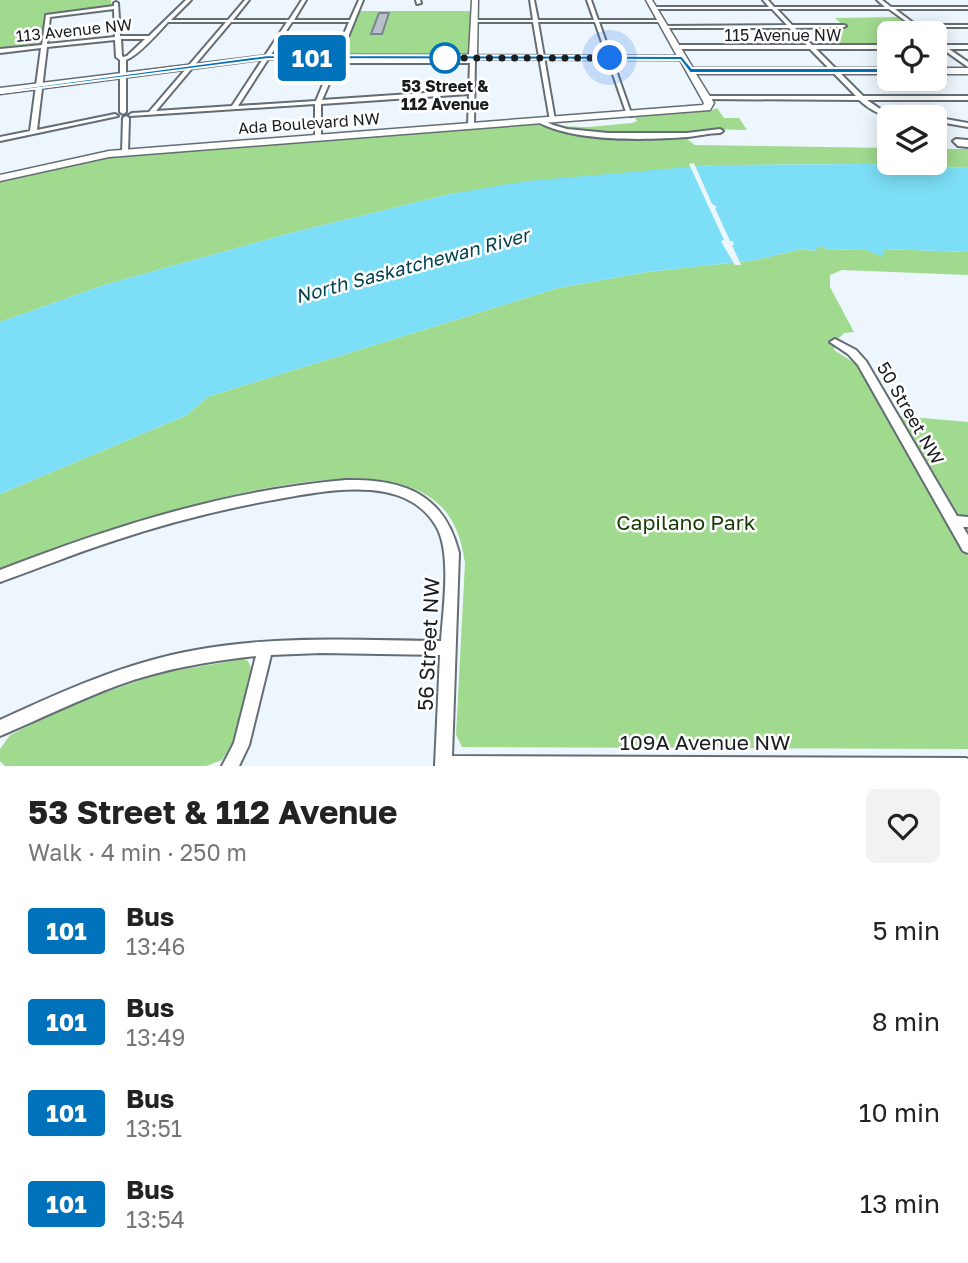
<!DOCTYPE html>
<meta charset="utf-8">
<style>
body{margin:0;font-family:"Golos Text",sans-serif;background:#f2f2f2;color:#222;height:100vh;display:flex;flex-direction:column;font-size:26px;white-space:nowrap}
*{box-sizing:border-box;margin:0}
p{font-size:23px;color:#767676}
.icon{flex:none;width:38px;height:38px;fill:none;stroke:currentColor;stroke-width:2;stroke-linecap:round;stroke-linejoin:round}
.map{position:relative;height:766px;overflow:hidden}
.panel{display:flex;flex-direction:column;background:#fff;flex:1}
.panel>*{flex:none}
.badge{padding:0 14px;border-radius:5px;font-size:24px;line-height:46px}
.tools{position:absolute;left:877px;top:21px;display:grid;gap:14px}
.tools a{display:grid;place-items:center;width:70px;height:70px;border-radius:10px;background:#fff;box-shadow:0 4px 18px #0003;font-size:35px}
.you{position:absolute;width:35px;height:35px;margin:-18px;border:5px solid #fff;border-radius:50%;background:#1a73e8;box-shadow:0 0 0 10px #1a73e833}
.map>.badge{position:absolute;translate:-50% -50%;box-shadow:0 0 0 4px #fff}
.round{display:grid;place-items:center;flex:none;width:74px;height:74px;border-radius:10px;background:#f2f2f2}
.headline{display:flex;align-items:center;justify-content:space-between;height:119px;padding:0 28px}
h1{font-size:33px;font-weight:700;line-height:52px}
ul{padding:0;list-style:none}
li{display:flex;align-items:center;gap:21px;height:91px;padding:0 28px}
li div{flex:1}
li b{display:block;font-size:26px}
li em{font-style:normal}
li .badge{min-width:77px;font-weight:700;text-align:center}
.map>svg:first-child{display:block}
.green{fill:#a0da8e}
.water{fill:#7cdff7}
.pier{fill:#eef6fd}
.building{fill:#b9c1ca;stroke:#7b838b;stroke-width:2}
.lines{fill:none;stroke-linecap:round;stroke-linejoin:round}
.street-casing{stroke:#646c74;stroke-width:4}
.secondary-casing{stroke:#646c74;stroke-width:3}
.street{fill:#fff;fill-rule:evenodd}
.secondary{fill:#fff;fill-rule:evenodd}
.line{fill:#0072bc;stroke:#fff;stroke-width:2}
.walk{stroke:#191d20;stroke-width:7;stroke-dasharray:0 12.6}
.stop-dot{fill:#fff;stroke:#0072bc;stroke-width:3.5}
.labels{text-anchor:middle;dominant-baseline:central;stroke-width:5;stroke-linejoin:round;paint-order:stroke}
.far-street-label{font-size:16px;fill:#191d20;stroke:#fff}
.far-stop-label{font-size:16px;font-weight:bold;fill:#191d20;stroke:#fff}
.street-label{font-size:18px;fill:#191d20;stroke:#fff}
.water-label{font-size:19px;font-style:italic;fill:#034450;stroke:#fff}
.near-park-label{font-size:21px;fill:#153c05;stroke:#fff}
.near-street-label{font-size:21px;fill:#191d20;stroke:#fff}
</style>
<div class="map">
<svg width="968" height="766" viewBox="0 0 968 766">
<rect width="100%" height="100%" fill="#eef6fd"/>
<g class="green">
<path d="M0 0H111L112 6 46 15 41 45 0 50Z"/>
<path d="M359 11H472L469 54 343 56 340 54Z"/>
<path d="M898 17 919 33H889V44H837L818 27H845L835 18Z"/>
<path d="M717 108 724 118H739L747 130 707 129 680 133 617 134 552 126 588 127 632 123 637 121 634 117 710 111Z"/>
<path d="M540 123C563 141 655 138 687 139L695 145 889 148V163H934L935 149H968V168L868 164 712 165 450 194 287 234 104 285 0 322V180L111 156Z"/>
<path d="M821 246 830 250 864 249 883 256V249L968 252V275L842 270 830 275V287L854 332 844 333 835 342 834 350 859 366 968 556V749L462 747 456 735 465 563C461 536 453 512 428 496 343 441 90 535 0 570V494L187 415 207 397 558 288 647 272 756 260 801 249 816 251 815 248Z"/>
<path d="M900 416 968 422V531Z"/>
<path d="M244 659 248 661 251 668 233 742 222 760 206 766H5L0 761V749L10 735 75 703 161 673Z"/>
</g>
<path class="water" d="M868 164 968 168V252L884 249 883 257 864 249 830 250 820 246 816 248 817 251 801 249 756 260 647 272 558 288 207 397 187 415 0 494V322L104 285 287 234 450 194 527 181 712 165Z"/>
<path class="pier" d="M694 163 712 204 717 207 715 208 730 241H733L734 245H732L741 265H735L723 245 721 241 724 240 689 164Z"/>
<path class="building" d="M379 13H389L382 34H371Z"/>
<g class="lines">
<defs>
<g id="street">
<path d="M186 0H191L171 20H228L245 0H249L233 20H289L302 0H306L294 20H350L359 0H363L339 59H470L471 57H475L474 126 471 128 468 126 469 94 321 104V138L318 140 315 138V104L130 116 129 115 132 113 149 112 226 22H168C158 33 139 55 126 60V112L123 114 120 112V60L116 57 115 40 47 47 37 130 115 114 118 116 0 141V137L30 131 41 48 0 53V49L42 45 46 15 114 6V3L116 2 118 3 120 36H149ZM114 9 115 37 47 44 50 17ZM231 22H287L232 106 156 111ZM292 22H349L316 101 238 106ZM121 39H145L127 56 123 57 122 56ZM338 63H470L469 90 322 100Z"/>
<path d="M416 0H420L421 3 417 4Z"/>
<path d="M530 0H534L538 20H594L587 0H591L598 20H663L661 22H599L632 116 627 115 595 22H538L555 120 550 121 533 22H474L472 21 474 20H533Z"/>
<path d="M763 0H768L774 7H885L877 0H882L891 7H968V9H895L916 25H968V27H920L927 33H922L889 9H777L792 25H844L846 26 844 27 795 28 812 45H889V49H816L863 96H968V100H867L886 113 912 115 915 117C891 118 878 117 859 100L705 99V97L707 96H856L810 49H677L674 47 677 45H807L789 28H665L663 27 665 26 787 25 772 9H654L652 8 654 7H769Z"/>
<path d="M934 39 945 45H968V49H949L968 62V67L934 43Z"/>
<path d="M126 116 129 118 128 152 125 154 122 152 123 118Z"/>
<path d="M934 117 968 123V127L934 121Z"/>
<path d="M540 119 553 125 567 129 608 133H687L720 129 723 131 720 133C709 133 698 136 688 137 646 140 574 142 538 122L537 121Z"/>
<path d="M956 139 968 140V147L958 146 953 141Z"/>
<path d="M835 339 856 350 866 361 957 516 968 517V527H963L968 535V553L963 551 858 365 848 354 830 342Z"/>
<path d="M346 480C403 479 444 493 459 553L452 756 966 758 968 759V766H435L440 655 321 653 271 655 249 745 239 766H222L234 743 256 656C209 661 163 669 119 685 78 700 40 719 0 736V720C63 691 127 662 196 650 277 635 359 640 441 641 443 610 452 552 436 526 425 507 406 496 385 492 352 486 317 492 284 498 225 508 167 523 110 542 73 554 37 569 0 582V570C111 527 226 490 346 480Z"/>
</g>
<g id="secondary">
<path d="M472 0H478L477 55 677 56 646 0H652L693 68H889V74H696L714 103 710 110 109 157 0 181V175L109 151 703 105 704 103 680 60 268 59 0 94V88L268 55H469Z"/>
<rect x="934" y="68" width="34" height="6"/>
</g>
</defs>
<use href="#street" class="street-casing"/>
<use href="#secondary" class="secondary-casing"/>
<use href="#street" class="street"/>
<use href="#secondary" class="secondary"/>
</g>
<path class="line" d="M268 55 682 56 692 68H889L893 71 889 73H690L680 60 268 59 0 93V91Z"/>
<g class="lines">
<path class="walk" d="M445 58H442H610"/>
</g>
<circle class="stop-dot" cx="445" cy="58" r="14"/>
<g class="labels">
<g class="far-street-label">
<text transform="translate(74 30) rotate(-6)">113 Avenue NW</text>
<text x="783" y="35">115 Avenue NW</text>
<text transform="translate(309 123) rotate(-4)">Ada Boulevard NW</text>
</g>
<g class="far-stop-label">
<text x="445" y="86">53 Street &amp;<tspan x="445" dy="18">112 Avenue</tspan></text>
</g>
<g class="street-label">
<text transform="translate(911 413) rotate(60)">50 Street NW</text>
</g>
<g class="water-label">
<text transform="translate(412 265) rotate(-15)">North Saskatchewan River</text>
</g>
<g class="near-park-label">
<text x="686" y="522">Capilano Park</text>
</g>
<g class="near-street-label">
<text transform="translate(428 644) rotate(-87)">56 Street NW</text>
<text x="705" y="742">109A Avenue NW</text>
</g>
</g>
</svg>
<div class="tools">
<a><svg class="icon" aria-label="locate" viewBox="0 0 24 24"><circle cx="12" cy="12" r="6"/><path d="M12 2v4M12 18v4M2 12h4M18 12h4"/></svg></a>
<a><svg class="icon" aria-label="layers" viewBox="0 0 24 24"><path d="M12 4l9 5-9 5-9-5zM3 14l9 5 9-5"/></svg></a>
</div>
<div class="you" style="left:610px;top:58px"></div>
<b class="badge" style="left:312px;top:58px;background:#0072bc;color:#fff">101</b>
</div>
<section class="panel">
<div class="headline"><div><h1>53 Street &amp; 112 Avenue</h1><p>Walk · 4 min · 250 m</p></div><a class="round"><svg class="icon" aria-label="heart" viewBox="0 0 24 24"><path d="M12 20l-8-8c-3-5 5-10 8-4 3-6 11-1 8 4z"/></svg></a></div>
<ul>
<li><span class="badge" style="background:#0072bc;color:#fff">101</span><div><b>Bus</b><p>13:46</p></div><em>5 min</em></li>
<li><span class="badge" style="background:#0072bc;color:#fff">101</span><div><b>Bus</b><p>13:49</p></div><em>8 min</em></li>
<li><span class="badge" style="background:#0072bc;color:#fff">101</span><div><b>Bus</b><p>13:51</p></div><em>10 min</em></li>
<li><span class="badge" style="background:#0072bc;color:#fff">101</span><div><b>Bus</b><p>13:54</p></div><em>13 min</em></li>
</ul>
</section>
